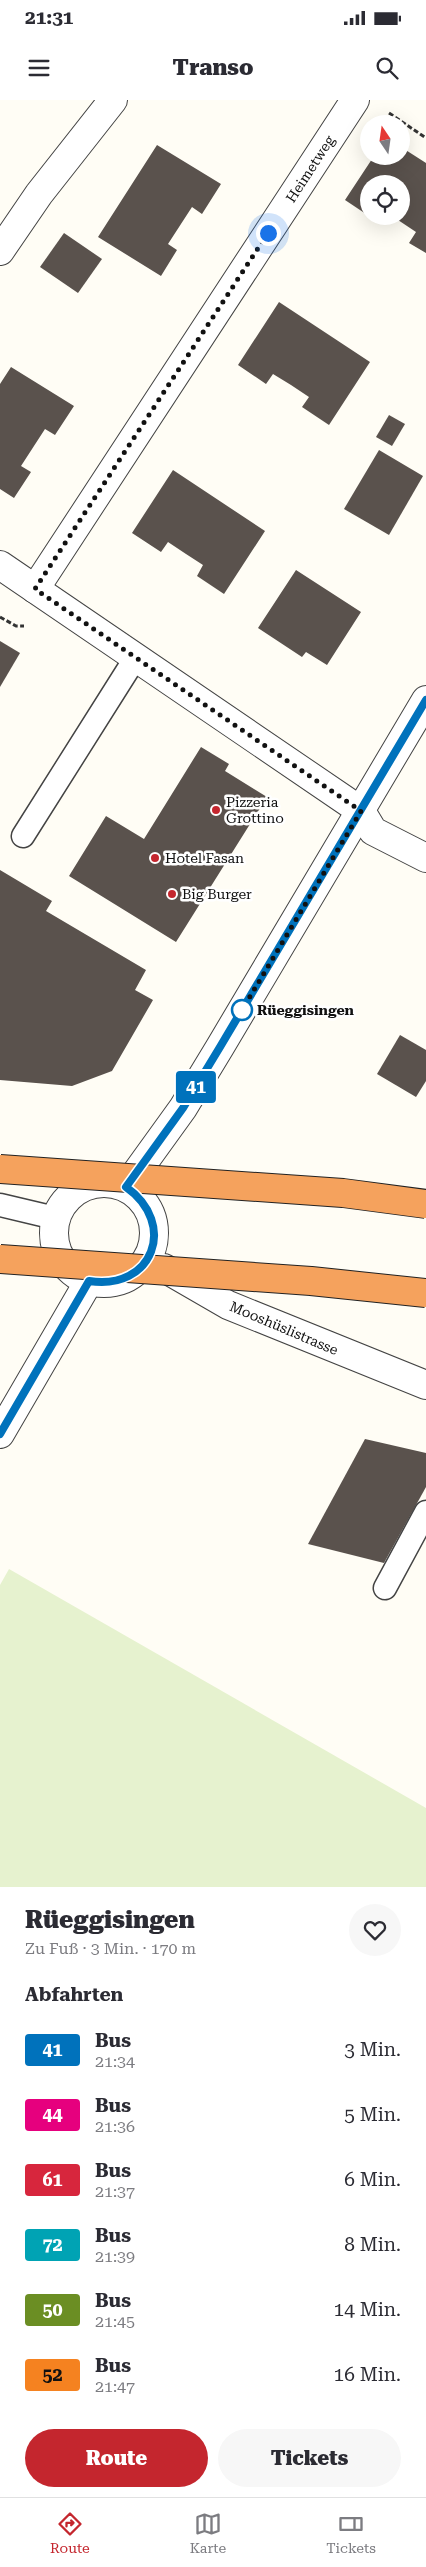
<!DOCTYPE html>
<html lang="de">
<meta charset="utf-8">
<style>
body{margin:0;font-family:"Roboto Serif",serif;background:#f7f7f7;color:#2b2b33;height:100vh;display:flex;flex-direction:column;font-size:19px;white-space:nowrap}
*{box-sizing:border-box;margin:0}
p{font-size:16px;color:#7c7c81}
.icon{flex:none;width:28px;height:28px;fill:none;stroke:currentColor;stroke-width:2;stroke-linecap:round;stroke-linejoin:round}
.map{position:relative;height:1787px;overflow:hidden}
.panel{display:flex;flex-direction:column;background:#fff;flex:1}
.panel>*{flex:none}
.badge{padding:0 10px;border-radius:4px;font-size:18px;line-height:32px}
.needle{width:32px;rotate:347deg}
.buttons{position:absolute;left:360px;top:15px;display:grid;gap:10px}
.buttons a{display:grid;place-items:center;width:50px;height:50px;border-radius:50%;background:#fff;box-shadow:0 5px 20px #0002;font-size:25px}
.you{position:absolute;width:25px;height:25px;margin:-12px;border:4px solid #fff;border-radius:50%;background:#1a73e8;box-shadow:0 0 0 8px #1a73e833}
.map>.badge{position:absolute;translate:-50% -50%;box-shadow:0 0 0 2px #fff}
h2{padding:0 25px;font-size:19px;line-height:45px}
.round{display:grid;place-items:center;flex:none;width:52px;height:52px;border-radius:26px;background:#f7f7f7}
.overview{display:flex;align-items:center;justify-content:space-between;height:85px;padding:0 25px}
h1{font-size:24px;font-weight:800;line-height:38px}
.primary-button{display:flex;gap:10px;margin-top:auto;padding:10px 25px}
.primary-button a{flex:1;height:58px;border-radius:30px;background:#c4262e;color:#fff;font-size:20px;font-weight:800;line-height:58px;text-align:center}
.primary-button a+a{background:#f7f7f7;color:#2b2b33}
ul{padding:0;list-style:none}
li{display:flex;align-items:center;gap:15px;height:65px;padding:0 25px}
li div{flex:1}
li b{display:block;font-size:19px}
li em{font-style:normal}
li .badge{min-width:55px;font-weight:700;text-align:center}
.status{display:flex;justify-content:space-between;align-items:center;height:35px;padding:0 25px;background:#fff;direction:ltr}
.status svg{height:14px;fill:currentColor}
header{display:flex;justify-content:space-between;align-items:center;height:65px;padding:0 25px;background:#fff;font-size:22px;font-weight:800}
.dock{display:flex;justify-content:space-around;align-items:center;height:70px;border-top:1px solid #e1e1e2;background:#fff;font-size:14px;color:#7c7c81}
.dock a{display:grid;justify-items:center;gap:2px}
.dock .current{color:#c4262e}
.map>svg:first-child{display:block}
.pitch{fill:#e6f2cf}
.building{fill:#5a524d}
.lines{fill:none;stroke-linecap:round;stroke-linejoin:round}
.service-casing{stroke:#444;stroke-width:25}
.minor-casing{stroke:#444;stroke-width:30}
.tertiary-casing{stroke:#444;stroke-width:30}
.path{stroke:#333;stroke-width:3;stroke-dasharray:5 2.5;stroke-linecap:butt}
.service{stroke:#fff;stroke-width:22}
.minor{stroke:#fff;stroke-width:28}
.tertiary{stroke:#fff;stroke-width:28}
.motorway-bridge-casing{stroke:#222;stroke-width:30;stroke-linecap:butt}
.motorway-bridge{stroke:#f5a25d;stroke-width:28}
.line-casing{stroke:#fff;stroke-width:11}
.line{stroke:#0072bc;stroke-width:8}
.walk{stroke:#111;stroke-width:5;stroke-dasharray:0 9}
.poi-dot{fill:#c4262e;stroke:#fff;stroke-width:2}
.stop-dot{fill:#fff;stroke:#0072bc;stroke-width:2.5}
.labels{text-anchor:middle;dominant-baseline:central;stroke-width:5;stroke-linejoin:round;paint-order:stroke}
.street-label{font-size:14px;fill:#111;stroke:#fff}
.poi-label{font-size:14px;fill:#111;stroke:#fff;text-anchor:start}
.stop-label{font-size:14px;font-weight:bold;fill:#111;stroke:#fff;text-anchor:start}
</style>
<div class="status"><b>21:31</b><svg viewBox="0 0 49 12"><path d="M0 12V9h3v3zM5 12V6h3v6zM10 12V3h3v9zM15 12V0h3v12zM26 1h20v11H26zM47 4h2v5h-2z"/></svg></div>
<header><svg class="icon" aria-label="menu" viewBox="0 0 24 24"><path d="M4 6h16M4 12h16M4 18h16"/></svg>Transo<svg class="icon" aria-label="search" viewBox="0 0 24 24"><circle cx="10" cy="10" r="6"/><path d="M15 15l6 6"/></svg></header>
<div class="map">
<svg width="426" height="1787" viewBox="0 0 426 1787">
<rect width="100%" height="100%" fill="#fffdf5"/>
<path class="pitch" d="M9 1469 426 1708V1787H0V1485Z"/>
<g class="building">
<path d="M157 45 221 84 202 114 192 107 168 144 177 150 161 176 98 137Z"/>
<path d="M401 47 426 63V153L409 143 416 132 392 116H401V84H369V116L345 100 374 56H401Z"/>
<path d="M64 133 102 159 78 193 40 167Z"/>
<path d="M279 202 370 262 329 325 302 307 309 297 291 285 273 274 266 284 238 265Z"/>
<path d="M11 267 74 306 55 335 45 329 21 366 31 372 14 398 0 389V284Z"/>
<path d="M389 315 405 324 392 346 376 337Z"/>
<path d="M379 350 423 376 389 435 344 409Z"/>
<path d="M173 370 265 431 224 494 197 476 203 465 186 454 168 442 161 452 132 433Z"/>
<path d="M296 470 361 512 327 565 306 552 302 557 258 528Z"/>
<path d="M0 541 20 553 0 587Z"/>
<path d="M201 647 229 664 225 671 267 697 176 842 69 776 106 716 144 739Z"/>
<path d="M0 770 52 801 46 811 146 870 135 890 153 900 112 971 72 986 0 980Z"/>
<path d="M400 935 426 950V981L416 997 377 974Z"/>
<path d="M365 1339 426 1353V1387L384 1463 308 1444Z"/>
</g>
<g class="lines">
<defs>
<g id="service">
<path d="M23 736 136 557"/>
<path d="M0 1105 55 1118"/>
<path d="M385 1488 426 1412"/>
</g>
<g id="minor">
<path d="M0 151 39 94 113 0"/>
<path d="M0 465 361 711 373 731 426 758"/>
<path d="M35 489 355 0"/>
</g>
<g id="tertiary">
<circle cx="104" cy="1133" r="50"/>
<path d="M126 1087 183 1008 220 947 426 600"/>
<path d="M164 1168 228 1205 426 1285"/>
<path d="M0 1334 89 1181"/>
</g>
</defs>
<use href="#service" class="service-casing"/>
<use href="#minor" class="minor-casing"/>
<use href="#tertiary" class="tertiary-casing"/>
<g class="path">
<path d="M389 13 426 38"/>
<path d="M0 517 16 526H24"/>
</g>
<use href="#service" class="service"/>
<use href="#minor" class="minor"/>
<use href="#tertiary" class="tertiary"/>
<defs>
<g id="motorway-bridge">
<path d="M0 1069 343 1093 426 1104"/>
<path d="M0 1159 311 1181 426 1193"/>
</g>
</defs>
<use href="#motorway-bridge" class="motorway-bridge-casing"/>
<use href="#motorway-bridge" class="motorway-bridge"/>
</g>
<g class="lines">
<defs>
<path id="line" d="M0 1334 89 1181C153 1191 178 1124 126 1087L183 1008 220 947 426 600"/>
</defs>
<use href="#line" class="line-casing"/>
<use href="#line" class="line"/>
<path class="walk" d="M242 910 239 915 361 711 35 489 268 133"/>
</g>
<g class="poi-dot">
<circle cx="216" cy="710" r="5"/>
<circle cx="155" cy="758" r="5"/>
<circle cx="172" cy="794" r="5"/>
</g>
<circle class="stop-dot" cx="242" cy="910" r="10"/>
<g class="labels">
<g class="street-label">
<text transform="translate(310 69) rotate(-57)">Heimetweg</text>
<text transform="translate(284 1228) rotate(23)">Mooshüslistrasse</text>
</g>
<g class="poi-label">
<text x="226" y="702">Pizzeria<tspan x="226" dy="16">Grottino</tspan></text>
<text x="165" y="758">Hotel Fasan</text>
<text x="182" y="794">Big Burger</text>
</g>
<g class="stop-label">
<text x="257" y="910">Rüeggisingen</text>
</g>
</g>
</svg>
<div class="buttons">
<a><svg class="needle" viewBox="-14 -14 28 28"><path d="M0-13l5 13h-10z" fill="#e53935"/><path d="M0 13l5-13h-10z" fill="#7c7c81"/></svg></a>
<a><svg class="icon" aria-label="locate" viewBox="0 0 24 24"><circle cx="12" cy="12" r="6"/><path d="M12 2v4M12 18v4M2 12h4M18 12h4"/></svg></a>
</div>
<div class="you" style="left:268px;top:133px"></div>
<b class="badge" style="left:196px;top:987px;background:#0072bc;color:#fff">41</b>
</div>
<section class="panel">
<div class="overview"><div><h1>Rüeggisingen</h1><p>Zu Fuß · 3 Min. · 170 m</p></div><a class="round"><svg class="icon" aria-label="heart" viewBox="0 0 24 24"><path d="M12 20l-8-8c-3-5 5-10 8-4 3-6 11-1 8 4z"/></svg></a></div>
<h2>Abfahrten</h2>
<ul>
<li><span class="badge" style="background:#0072bc;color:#fff">41</span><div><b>Bus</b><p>21:34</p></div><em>3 Min.</em></li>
<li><span class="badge" style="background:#e6007e;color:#fff">44</span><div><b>Bus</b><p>21:36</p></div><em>5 Min.</em></li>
<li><span class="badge" style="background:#d7263d;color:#fff">61</span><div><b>Bus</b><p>21:37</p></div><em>6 Min.</em></li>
<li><span class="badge" style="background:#00a3b4;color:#fff">72</span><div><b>Bus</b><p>21:39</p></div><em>8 Min.</em></li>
<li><span class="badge" style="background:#6b8e23;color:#fff">50</span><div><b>Bus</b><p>21:45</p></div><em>14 Min.</em></li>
<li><span class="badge" style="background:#f58220;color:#111">52</span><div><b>Bus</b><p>21:47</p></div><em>16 Min.</em></li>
</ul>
<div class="primary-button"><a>Route</a><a>Tickets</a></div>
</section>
<nav class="dock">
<a class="current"><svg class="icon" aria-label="directions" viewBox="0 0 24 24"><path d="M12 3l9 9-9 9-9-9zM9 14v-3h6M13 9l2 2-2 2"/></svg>Route</a>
<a><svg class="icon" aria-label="map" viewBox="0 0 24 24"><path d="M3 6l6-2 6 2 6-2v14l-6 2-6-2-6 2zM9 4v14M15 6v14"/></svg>Karte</a>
<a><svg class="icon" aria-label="tickets" viewBox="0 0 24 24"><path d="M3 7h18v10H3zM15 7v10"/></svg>Tickets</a>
</nav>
